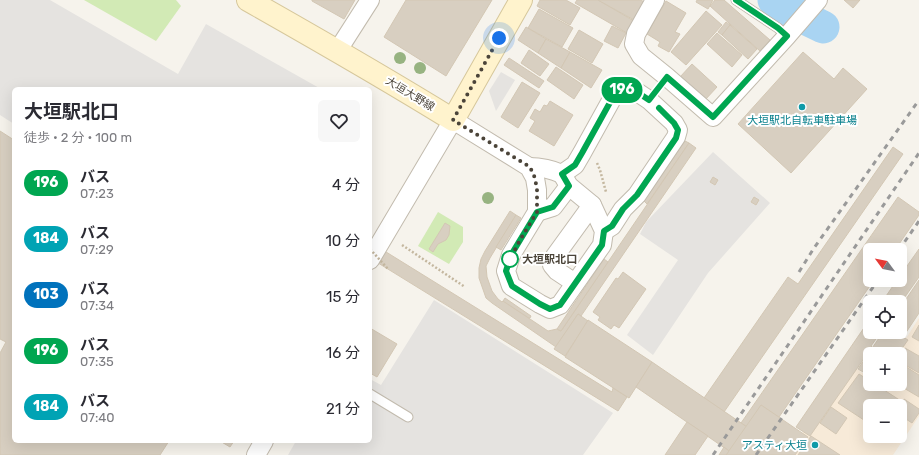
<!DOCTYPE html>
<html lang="ja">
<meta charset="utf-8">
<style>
body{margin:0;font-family:Rubik,"Noto Sans JP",sans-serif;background:#f7f7f7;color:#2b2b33;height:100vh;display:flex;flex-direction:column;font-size:15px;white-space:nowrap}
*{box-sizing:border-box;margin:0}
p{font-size:13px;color:#7c7c81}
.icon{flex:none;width:22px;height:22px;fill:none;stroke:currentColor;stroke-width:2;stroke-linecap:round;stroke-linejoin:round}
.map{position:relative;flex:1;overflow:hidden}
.sheet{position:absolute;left:12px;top:87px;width:360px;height:356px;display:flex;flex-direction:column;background:#fff;border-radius:6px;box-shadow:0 4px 16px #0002}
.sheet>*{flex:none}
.badge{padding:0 8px;border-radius:13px;font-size:14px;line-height:26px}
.needle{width:26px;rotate:302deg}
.tools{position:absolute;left:863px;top:243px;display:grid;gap:8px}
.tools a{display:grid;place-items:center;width:44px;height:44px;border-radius:6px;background:#fff;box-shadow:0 4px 16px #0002;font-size:20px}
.you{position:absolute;width:20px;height:20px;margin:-10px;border:3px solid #fff;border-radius:50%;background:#1a73e8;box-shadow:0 0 0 6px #1a73e833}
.map>.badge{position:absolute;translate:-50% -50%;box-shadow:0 0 0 2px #fff}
.round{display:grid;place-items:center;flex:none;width:42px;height:42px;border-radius:6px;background:#f7f7f7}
.overview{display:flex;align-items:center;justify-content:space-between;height:68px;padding:0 12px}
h1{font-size:19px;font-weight:700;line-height:30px}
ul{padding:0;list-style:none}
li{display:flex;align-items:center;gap:12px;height:56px;padding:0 12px}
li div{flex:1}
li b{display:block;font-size:15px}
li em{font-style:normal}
li .badge{min-width:44px;font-weight:700;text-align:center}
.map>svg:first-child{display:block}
.commercial{fill:#f7ead8;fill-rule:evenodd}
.green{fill:#d2eab5}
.parking{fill:#e5e3e0}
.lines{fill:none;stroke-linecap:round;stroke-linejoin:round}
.river{stroke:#a9d4f2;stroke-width:33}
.building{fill:#d8cfc1;stroke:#d3c7b4}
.lane-casing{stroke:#c2bbae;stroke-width:11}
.street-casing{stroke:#c2bbae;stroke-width:20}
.secondary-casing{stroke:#d6c79b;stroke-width:24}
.path{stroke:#c4b79f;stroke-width:2.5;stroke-dasharray:2 2;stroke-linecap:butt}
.lane{stroke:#fff;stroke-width:9}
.street{stroke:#fff;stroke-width:18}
.secondary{stroke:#fff3cd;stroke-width:22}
.rail{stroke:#9a9a9a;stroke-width:3;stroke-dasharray:5 5;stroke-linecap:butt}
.path-bridge{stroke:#c4b79f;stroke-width:2.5;stroke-dasharray:2 2;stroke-linecap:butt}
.tree{fill:#97b381}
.line-casing{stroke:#fff;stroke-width:9}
.line{stroke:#00a651;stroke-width:6}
.walk{stroke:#4b4439;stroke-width:4;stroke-dasharray:0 7.2}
.culture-dot{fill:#0f9aa8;stroke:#fff;stroke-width:1.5}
.stop-dot{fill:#fff;stroke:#00a651;stroke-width:2}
.labels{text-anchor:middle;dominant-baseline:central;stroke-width:4;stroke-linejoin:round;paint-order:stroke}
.street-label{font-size:11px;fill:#4b4439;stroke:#fff}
.culture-label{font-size:11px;fill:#0d838f;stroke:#fff}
.stop-label{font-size:11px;font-weight:bold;fill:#4b4439;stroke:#fff;text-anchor:start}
</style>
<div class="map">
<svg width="919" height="455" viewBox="0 0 919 455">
<rect width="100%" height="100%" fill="#f6f3ec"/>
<path class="commercial" d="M919 318V416L893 455H787L850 364 870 378V384H900V354H896ZM870 406H900V436H870Z"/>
<g class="green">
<path d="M84 0H176L181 6 156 41Z"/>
<path d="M438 212 463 227V242L449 264 418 246Z"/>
</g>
<g class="parking">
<path d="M0 0H50L178 74 206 24 321 89H14V124L0 115Z"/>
<path d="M501 72 515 80 496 111 489 91Z"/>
<path d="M713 152 770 203 708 273 653 355 627 335 678 260 640 234 646 222Z"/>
<path d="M434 300 613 413 583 455H288L296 441H370V379L381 385Z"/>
</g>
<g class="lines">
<path class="river" d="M774 0 792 12 823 27"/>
</g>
<g class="building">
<path d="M312 0H355L344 19 312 1Z"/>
<path d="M406 0H492L446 76 384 37Z"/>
<path d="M540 0H566L580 8 570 25 537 6Z"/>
<path d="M577 0H598L634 21 627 33 575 3Z"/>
<path d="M598 0H641L644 2 634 20Z"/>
<path d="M697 0H713L708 9 696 2Z"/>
<path d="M715 0H724L770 40 760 51 710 6Z"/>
<path d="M844 0H860L853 8Z"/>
<path d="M666 1 686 13 675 32 680 34 669 52 658 46 660 42 647 34Z"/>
<path d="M539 9 573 28 562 47 528 28Z"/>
<path d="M706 11 722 25 686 65 671 52Z"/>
<path d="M726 22 730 25 722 35 718 32Z"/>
<path d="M730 25 757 49 748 59 722 35Z"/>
<path d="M612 26 626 33 618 48 604 41Z"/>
<path d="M526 27 546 39 538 53 518 40Z"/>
<path d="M579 30 603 44 592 63 568 49Z"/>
<path d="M717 33 742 55 732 67 707 44Z"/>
<path d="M546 39 570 52 561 68 538 53Z"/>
<path d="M529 50 549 64 540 76 521 63Z"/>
<path d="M570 52 602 70 591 88 561 68Z"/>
<path d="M803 52 834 79 843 68 867 89 791 173 738 124Z"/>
<path d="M509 58 544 81 539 88 504 65Z"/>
<path d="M692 64 717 87 705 100 680 77Z"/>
<path d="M556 67 583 85 574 99 547 80Z"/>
<path d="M522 82 540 93 518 128 501 117Z"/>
<path d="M550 101 573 115 554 146 529 131 535 121 530 118 535 109 540 112 544 105 547 106Z"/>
<path d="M0 131 14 140V441H169L160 455H0V353L6 342 0 339Z"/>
<path d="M685 141 689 143 647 204 644 201Z"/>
<path d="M689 143 696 148 581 316 578 314 556 347 492 303 486 298 479 278V268L481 259 485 251 510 211 516 215 490 258 486 266 487 277 492 291 498 299 502 302 503 301 548 331 557 329 561 331Z"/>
<path d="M893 147 903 154 724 412 704 398 788 277 798 284Z"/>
<path d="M713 177 718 180 715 185 710 182Z"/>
<path d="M754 197 759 200 756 205 751 202Z"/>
<path d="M898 197 919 212V215L895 250H870V280H874L779 417 761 405 747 427 741 423Z"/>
<path d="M516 215 521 218 501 250 496 247Z"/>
<path d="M445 223 450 226 449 235 446 240 438 244 433 252 429 249Z"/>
<path d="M370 242 612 392 613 388 627 397 618 411 370 258Z"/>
<path d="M919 249V277L900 304V302H882L897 280H900V276Z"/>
<path d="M604 259 608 262 561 331 557 329Z"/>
<path d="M623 272 646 289 619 328 614 325 611 329 598 320 600 317 593 312 616 278 618 279Z"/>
<path d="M919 280V313L903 337 908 340 898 354H870V376L858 369 883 332H900V308Z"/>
<path d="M505 298 531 316 530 318H529L503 301Z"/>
<path d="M578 314 588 321 565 356 554 349Z"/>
<path d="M870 319V332H881L871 346 872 347 810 436 796 427Z"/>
<path d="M588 320 652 362 629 398 565 357Z"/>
<path d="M919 325V341L912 337Z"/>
<path d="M370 328 397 344 377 377 370 373Z"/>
<path d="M905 348 919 356V373L900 362V357Z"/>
<path d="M652 362 747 427 729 451 636 387Z"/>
<path d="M900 363 919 375V397L897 384H900Z"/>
<path d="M859 374 870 381V384H875L901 401 897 406H870V424L838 403Z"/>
<path d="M904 399 919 409V413L912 423 900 415 899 406Z"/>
<path d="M761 405 808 437 795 455H726Z"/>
<path d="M831 407 847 418 836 434 820 423Z"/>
<path d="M687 422 708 436 695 455H665Z"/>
<path d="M811 436 840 455H798Z"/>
<path d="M220 441H234L230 447Z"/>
<path d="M724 447 729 451 726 455H719Z"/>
</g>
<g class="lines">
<defs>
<g id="lane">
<path d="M736 0 778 28 787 36"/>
<path d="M370 394 408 417"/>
</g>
<g id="street">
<path d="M655 0 636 34 634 44 641 56 667 77 713 117 787 36 818 0"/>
<path d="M338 50 370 0"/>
<path d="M529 167C542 167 551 169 562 174L575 165 582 153 613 97 624 89 634 90 649 100 674 123 678 130 676 137 637 195 623 209 612 226 604 231"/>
<path d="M537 212 553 207 569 186"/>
<path d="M370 260 453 120 529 167 535 178 537 190V212L511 255 506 271 511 286 540 304 550 309 560 305 602 245 604 231 592 205 569 186 562 174"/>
<path d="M575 283 557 271 552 265 555 256 592 205"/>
<path d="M256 455 264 441"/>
</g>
<path id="secondary" d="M248 0C317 39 385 78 453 120L521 0"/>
</defs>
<use href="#lane" class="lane-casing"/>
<use href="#street" class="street-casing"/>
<use href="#secondary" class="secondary-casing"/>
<g class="path">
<path d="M597 163 600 170 606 192"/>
<path d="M402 245 465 287"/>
</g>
<use href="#lane" class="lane"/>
<use href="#street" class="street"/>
<use href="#secondary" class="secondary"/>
<g class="rail">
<path d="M899 250 919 221"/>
<path d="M799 272 814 248 919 100"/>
<path d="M713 455 919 153"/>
<path d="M756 455 878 280"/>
</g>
<path class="path-bridge" d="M370 249 388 269"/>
</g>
<g class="tree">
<circle cx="400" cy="58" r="6"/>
<circle cx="420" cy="68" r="6"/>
<circle cx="488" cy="198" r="6"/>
</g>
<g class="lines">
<defs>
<path id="line" d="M659 108 674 123 678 130 676 138 637 195 623 209 612 226 604 231 602 245 560 305 550 309 540 304 512 286 506 271 511 255 537 212 553 207 569 186 562 174 575 165 582 153 613 97 624 89 634 90 649 100 667 77 713 117 787 36 778 28 736 0"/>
</defs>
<use href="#line" class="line-casing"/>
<use href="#line" class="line"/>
<path class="walk" d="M499 38 453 120 530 167 535 178 537 190V212L520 240 510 259"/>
</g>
<g class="culture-dot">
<circle cx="802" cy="107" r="4"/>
<circle cx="815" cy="445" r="4"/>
</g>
<circle class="stop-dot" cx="510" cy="259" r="8"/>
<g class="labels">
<g class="street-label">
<text transform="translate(410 94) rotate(31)">大垣大野線</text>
</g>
<g class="culture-label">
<text x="802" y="120">大垣駅北自転車駐車場</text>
<text x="807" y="445" text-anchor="end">アスティ大垣</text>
</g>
<g class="stop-label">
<text x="522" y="259">大垣駅北口</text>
</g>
</g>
</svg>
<div class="tools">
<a><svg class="needle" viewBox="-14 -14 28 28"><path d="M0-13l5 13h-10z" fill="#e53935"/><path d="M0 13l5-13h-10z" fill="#7c7c81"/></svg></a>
<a><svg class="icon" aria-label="locate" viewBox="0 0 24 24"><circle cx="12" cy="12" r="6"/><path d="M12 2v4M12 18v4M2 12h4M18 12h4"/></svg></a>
<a>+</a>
<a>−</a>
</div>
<div class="you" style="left:499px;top:38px"></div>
<b class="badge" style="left:622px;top:90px;background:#00a651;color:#fff">196</b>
<section class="sheet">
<div class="overview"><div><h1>大垣駅北口</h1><p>徒歩 · 2 分 · 100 m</p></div><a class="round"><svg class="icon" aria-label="heart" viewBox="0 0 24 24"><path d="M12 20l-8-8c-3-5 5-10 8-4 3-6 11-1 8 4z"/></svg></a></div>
<ul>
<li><span class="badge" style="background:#00a651;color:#fff">196</span><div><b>バス</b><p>07:23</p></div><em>4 分</em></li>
<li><span class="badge" style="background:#00a3b4;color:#fff">184</span><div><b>バス</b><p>07:29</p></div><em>10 分</em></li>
<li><span class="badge" style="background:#0072bc;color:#fff">103</span><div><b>バス</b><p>07:34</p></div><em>15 分</em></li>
<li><span class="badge" style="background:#00a651;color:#fff">196</span><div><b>バス</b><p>07:35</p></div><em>16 分</em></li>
<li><span class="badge" style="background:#00a3b4;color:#fff">184</span><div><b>バス</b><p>07:40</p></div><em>21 分</em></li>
</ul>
</section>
</div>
